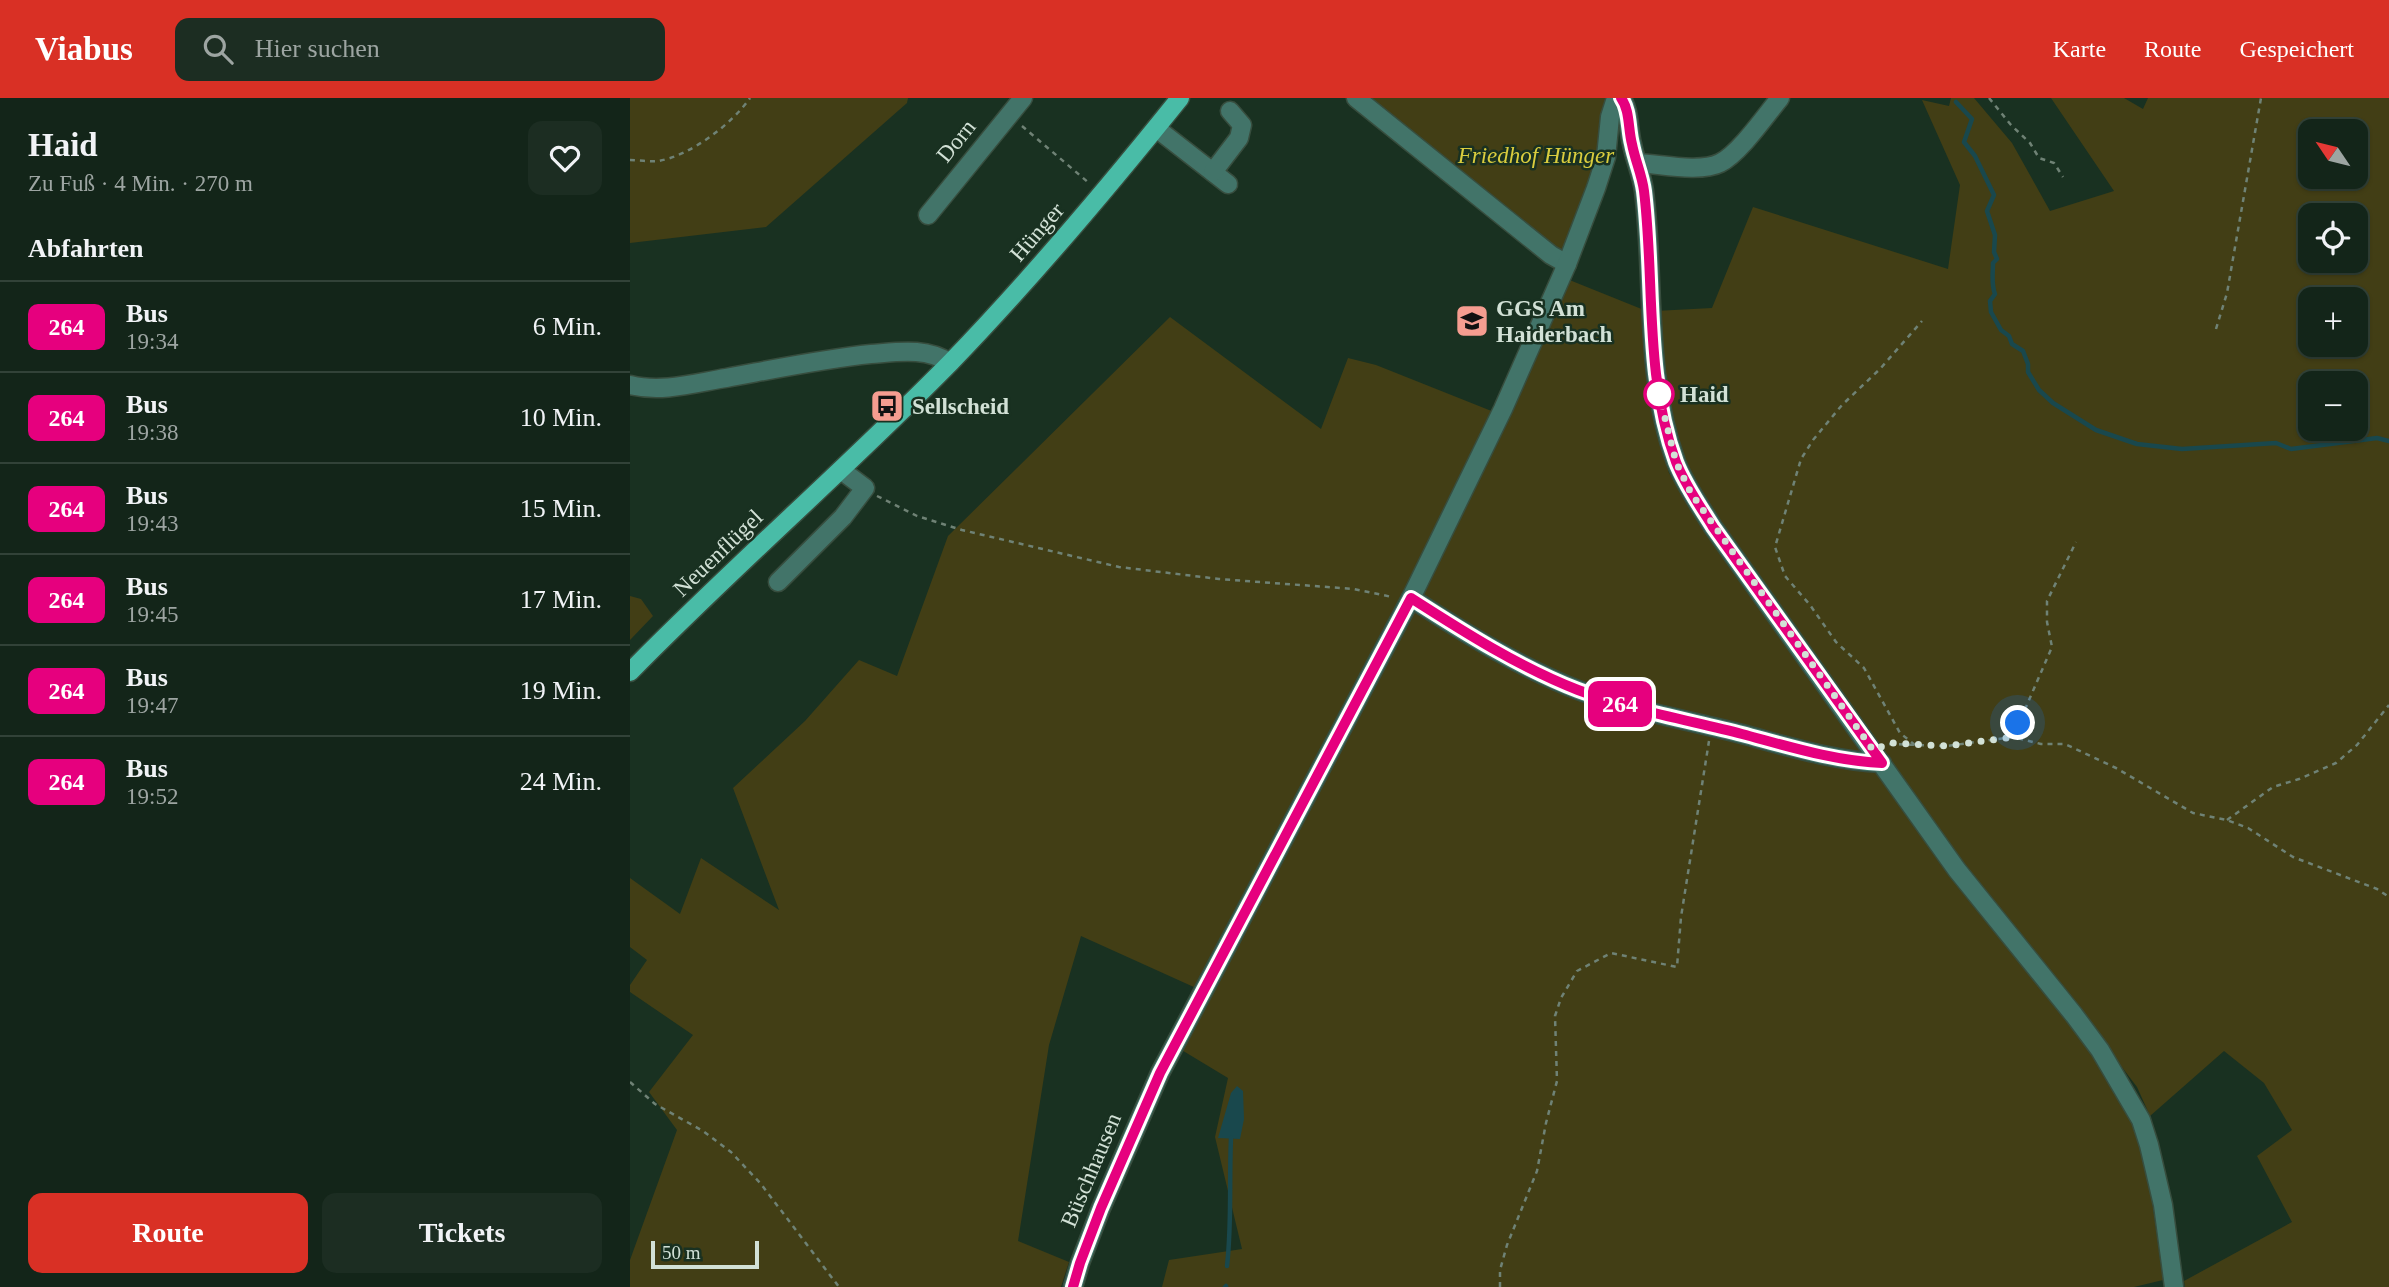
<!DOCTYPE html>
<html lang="de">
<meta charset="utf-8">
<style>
body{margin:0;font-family:Georgia,serif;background:#1c2d22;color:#f1f3f6;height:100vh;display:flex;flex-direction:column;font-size:26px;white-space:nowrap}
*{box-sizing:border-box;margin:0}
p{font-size:23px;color:#9da5a2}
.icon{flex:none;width:38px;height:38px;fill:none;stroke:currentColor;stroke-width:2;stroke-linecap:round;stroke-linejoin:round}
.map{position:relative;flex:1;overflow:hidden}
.drawer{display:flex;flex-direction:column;background:#132519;width:630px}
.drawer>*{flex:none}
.badge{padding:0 14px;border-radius:10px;font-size:24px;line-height:46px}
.needle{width:46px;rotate:305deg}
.buttons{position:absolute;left:1668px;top:21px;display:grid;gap:14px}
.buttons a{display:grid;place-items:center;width:70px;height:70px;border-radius:14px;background:#132519;box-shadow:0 2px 5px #0004,0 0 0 2px #324238;font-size:35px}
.scale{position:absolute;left:21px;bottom:18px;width:108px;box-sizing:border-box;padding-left:7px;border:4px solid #d2e1d6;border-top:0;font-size:19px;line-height:24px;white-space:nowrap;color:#d2e1d6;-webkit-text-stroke:5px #193121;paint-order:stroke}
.you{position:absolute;width:35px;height:35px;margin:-18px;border:5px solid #fff;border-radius:50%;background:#1a73e8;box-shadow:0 0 0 10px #1a73e833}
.map>.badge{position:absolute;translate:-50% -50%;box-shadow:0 0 0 4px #fff}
h2{padding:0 28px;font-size:26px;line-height:63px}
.round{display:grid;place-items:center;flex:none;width:74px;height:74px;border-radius:14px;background:#1c2d22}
.head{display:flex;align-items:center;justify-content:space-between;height:119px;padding:0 28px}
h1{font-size:33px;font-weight:700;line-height:52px}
.button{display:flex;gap:14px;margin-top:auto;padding:14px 28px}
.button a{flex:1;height:80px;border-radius:14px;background:#d93025;color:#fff;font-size:28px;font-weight:700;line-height:80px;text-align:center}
.button a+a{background:#1c2d22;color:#f1f3f6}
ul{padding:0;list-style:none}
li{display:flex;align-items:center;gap:21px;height:91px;padding:0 28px;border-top:2px solid #324238}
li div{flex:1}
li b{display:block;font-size:26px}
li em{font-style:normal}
li .badge{min-width:77px;font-weight:700;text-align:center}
header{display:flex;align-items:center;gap:42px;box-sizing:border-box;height:98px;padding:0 35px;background:#d93025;color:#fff}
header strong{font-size:33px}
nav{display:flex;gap:38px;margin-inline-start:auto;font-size:24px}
.search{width:490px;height:63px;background:#1c2d22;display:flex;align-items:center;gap:18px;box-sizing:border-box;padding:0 24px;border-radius:14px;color:#9da5a2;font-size:26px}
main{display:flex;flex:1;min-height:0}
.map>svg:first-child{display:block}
.green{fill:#423e15;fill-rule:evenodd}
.water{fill:#19484d}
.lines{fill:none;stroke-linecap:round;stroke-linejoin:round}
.stream{stroke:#19484d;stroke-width:4.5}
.minor-casing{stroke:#374d3e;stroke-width:21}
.major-casing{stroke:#374d3e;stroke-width:21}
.path{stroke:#6f8275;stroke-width:2.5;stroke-dasharray:5 5;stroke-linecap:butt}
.minor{stroke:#427469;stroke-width:18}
.major{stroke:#49bca7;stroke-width:18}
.line-casing{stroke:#fff;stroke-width:16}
.line{stroke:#e6007e;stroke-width:10}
.walk{stroke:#d2e1d6;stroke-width:7;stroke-dasharray:0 12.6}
.stop-dot{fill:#fff;stroke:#e6007e;stroke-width:3.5}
.labels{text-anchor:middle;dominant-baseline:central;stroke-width:5;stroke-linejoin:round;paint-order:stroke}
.street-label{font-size:23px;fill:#d2e1d6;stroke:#193121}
.park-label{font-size:23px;font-style:italic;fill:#dacd3e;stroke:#193121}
.poi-label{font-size:23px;font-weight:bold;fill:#d2e1d6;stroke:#193121;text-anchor:start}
.stop-label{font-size:23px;font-weight:bold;fill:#d2e1d6;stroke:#193121;text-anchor:start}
</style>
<header>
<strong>Viabus</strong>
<div class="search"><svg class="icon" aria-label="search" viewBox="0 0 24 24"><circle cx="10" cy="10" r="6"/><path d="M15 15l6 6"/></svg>Hier suchen</div>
<nav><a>Karte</a><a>Route</a><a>Gespeichert</a></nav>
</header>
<main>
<section class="drawer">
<div class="head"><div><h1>Haid</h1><p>Zu Fuß · 4 Min. · 270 m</p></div><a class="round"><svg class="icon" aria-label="heart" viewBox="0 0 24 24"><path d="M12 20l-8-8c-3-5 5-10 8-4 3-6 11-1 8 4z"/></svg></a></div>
<h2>Abfahrten</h2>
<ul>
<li><span class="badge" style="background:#e6007e;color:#fff">264</span><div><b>Bus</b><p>19:34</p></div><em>6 Min.</em></li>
<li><span class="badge" style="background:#e6007e;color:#fff">264</span><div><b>Bus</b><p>19:38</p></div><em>10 Min.</em></li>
<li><span class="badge" style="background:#e6007e;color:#fff">264</span><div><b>Bus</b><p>19:43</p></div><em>15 Min.</em></li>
<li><span class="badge" style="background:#e6007e;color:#fff">264</span><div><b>Bus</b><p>19:45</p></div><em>17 Min.</em></li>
<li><span class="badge" style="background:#e6007e;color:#fff">264</span><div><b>Bus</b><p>19:47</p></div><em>19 Min.</em></li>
<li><span class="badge" style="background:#e6007e;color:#fff">264</span><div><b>Bus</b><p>19:52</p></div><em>24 Min.</em></li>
</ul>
<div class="button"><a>Route</a><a>Tickets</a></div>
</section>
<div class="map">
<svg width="1759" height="1189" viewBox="0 0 1759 1189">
<rect width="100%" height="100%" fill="#193121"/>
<g class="green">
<path d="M0 0H278L277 5 136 129 0 145Z"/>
<path d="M740 0H976L967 55 958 88 932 152 926 151Z"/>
<path d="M1321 0H1344L1382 45 1420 113 1484 93 1421 0H1494L1513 11 1518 0H1759V1189H1555L1554 1183 1662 1124 1627 1058 1662 1032 1634 985 1594 953 1520 1018 1507 989 1447 910 1334 769 1248 644 1137 494 1067 391 1053 361 1036 296 1025 213 1082 210 1123 109 1318 171 1330 87 1292 2 1319 8ZM1680 33H1726V79H1680ZM1680 117H1726V163H1680ZM1680 201H1726V247H1680ZM1680 285H1726V331H1680Z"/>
<path d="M937 181 1014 212 1021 309 1039 375 1085 446 1464 955 1506 1028 1521 1095 1533 1182 1504 1189H532L539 1162 612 1151 585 1039 598 980 550 951Z"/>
<path d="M540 219 691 331 718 260 746 267 864 314 767 509 566 890 451 838 419 947 388 1143 439 1164 431 1189H0V1162L47 1032 19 994 63 937 0 894V887L17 862 0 849V780L50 816 71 760 149 812 103 690 175 623 229 562 267 578 318 438Z"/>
<path d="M0 498 11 501 23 518 0 542Z"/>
</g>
<path class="water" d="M607 988 613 993 614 1021 610 1041 588 1040 601 995Z"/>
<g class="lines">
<g class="stream">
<path d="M1326 4 1342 21 1334 44 1345 58 1364 97 1357 113 1365 137 1364 154 1367 161 1363 165C1363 176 1361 186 1365 196L1360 203 1361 214 1371 232 1379 238 1382 246 1393 253 1398 266V274L1409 292 1423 305 1466 332 1507 346 1552 351 1646 345 1661 351 1747 340 1759 343"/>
<path d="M597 1168C602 1125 599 1083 601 1040"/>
<path d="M595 1189 596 1188"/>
</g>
<defs>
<g id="minor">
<path d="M726 0 921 157 937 166"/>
<path d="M991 0C1000 12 998 31 1002 46 1005 62 1012 77 1014 93 1025 183 1014 277 1046 364 1055 387 1070 408 1083 429L1327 772 1444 917 1470 952 1511 1022 1519 1047 1533 1107 1544 1189"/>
<path d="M526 30 598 86"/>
<path d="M1008 65C1030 66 1070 75 1090 65 1109 56 1136 17 1150 0"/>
<path d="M583 74 609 40 612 27 600 13"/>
<path d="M298 117 393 0"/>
<path d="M0 287C32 295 65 285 96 280 145 271 192 261 241 256 268 254 296 249 320 265"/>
<path d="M148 484 213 419 235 390 211 372"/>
<path d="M781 500C833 534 889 569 948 592 1001 612 1057 622 1112 636 1157 648 1204 663 1252 665"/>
<path d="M443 1189 450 1165 471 1110 530 975 781 500 873 311 937 166 966 90 976 59 980 19 986 0"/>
</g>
<path id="major" d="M0 574C104 468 217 370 321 264 402 180 477 91 550 0"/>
</defs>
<use href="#minor" class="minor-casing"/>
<use href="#major" class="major-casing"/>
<g class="path">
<path d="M1359 0 1381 27 1400 45 1409 60 1424 65 1433 79"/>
<path d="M392 28 459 85"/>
<path d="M0 62C9 62 19 64 28 63 60 58 102 26 120 0"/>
<path d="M1586 231 1597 195 1631 0"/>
<path d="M247 398 287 418 332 432 489 469 589 481 724 491 762 499"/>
<path d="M1383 639 1422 549 1417 524V503L1446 444"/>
<path d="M1259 646 1317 648 1383 639 1411 646H1435L1486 670 1563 715 1597 722 1618 730 1663 759 1747 791 1759 799"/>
<path d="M1285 647 1270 635 1234 570 1206 544 1180 507 1155 478 1145 449 1171 361 1183 342 1212 307 1250 271 1292 223"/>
<path d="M1597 722 1643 689 1669 681 1706 665 1727 647 1759 607"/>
<path d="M0 984 25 1006 73 1033 101 1054 131 1086 209 1189"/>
<path d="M870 1189V1172L877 1147 907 1073 916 1025 927 983 925 918 931 900 947 873 981 855 1047 869 1051 819 1079 643"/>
</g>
<use href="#minor" class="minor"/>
<use href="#major" class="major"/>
</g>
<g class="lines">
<defs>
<path id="line" d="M443 1189 450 1165 471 1110 530 975 781 500C834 534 889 569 948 592 1001 612 1057 622 1112 636 1157 648 1204 663 1252 665L1083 429C1070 408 1055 387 1046 364 1014 277 1025 183 1014 93 1012 77 1005 62 1002 46 998 31 1000 12 991 0"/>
</defs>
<use href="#line" class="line-casing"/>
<use href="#line" class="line"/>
<path class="walk" d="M1029 296 1046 364 1061 395 1243 652 1261 645 1317 648 1383 639 1388 625"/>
</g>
<defs>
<symbol id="school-square" viewBox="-11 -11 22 22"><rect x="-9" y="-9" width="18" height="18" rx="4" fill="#f59d90" stroke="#193121"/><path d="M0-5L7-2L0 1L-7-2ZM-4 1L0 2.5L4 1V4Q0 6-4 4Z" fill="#111"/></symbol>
<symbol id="bus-square" viewBox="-11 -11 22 22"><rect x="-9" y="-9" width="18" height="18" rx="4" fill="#f59d90" stroke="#193121"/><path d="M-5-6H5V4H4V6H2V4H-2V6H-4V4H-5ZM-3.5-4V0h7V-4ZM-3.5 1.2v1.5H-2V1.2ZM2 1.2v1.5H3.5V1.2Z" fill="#111"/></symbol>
</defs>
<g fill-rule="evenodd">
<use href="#school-square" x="823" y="204" width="38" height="38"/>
<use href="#bus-square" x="238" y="289" width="38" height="38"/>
</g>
<circle class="stop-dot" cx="1029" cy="296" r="14"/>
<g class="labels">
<g class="street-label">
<text transform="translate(326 43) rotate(-51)">Dorn</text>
<text transform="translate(407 134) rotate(-49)">Hünger</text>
<text transform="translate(88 455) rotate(-44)">Neuenflügel</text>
<text transform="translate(461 1072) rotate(-67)">Büschhausen</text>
</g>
<g class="park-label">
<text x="906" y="57">Friedhof Hünger</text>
</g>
<g class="poi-label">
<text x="866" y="210">GGS Am<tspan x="866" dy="26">Haiderbach</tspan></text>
<text x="282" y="308">Sellscheid</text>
</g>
<g class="stop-label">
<text x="1050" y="296">Haid</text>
</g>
</g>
</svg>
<div class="buttons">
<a><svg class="needle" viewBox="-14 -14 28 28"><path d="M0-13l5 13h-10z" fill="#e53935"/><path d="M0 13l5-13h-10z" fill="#9da5a2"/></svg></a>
<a><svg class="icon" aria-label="locate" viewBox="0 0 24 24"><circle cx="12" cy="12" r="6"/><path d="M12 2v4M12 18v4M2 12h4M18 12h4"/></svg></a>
<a>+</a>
<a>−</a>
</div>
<div class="scale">50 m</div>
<div class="you" style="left:1388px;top:625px"></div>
<b class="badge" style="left:990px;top:606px;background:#e6007e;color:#fff">264</b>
</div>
</main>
